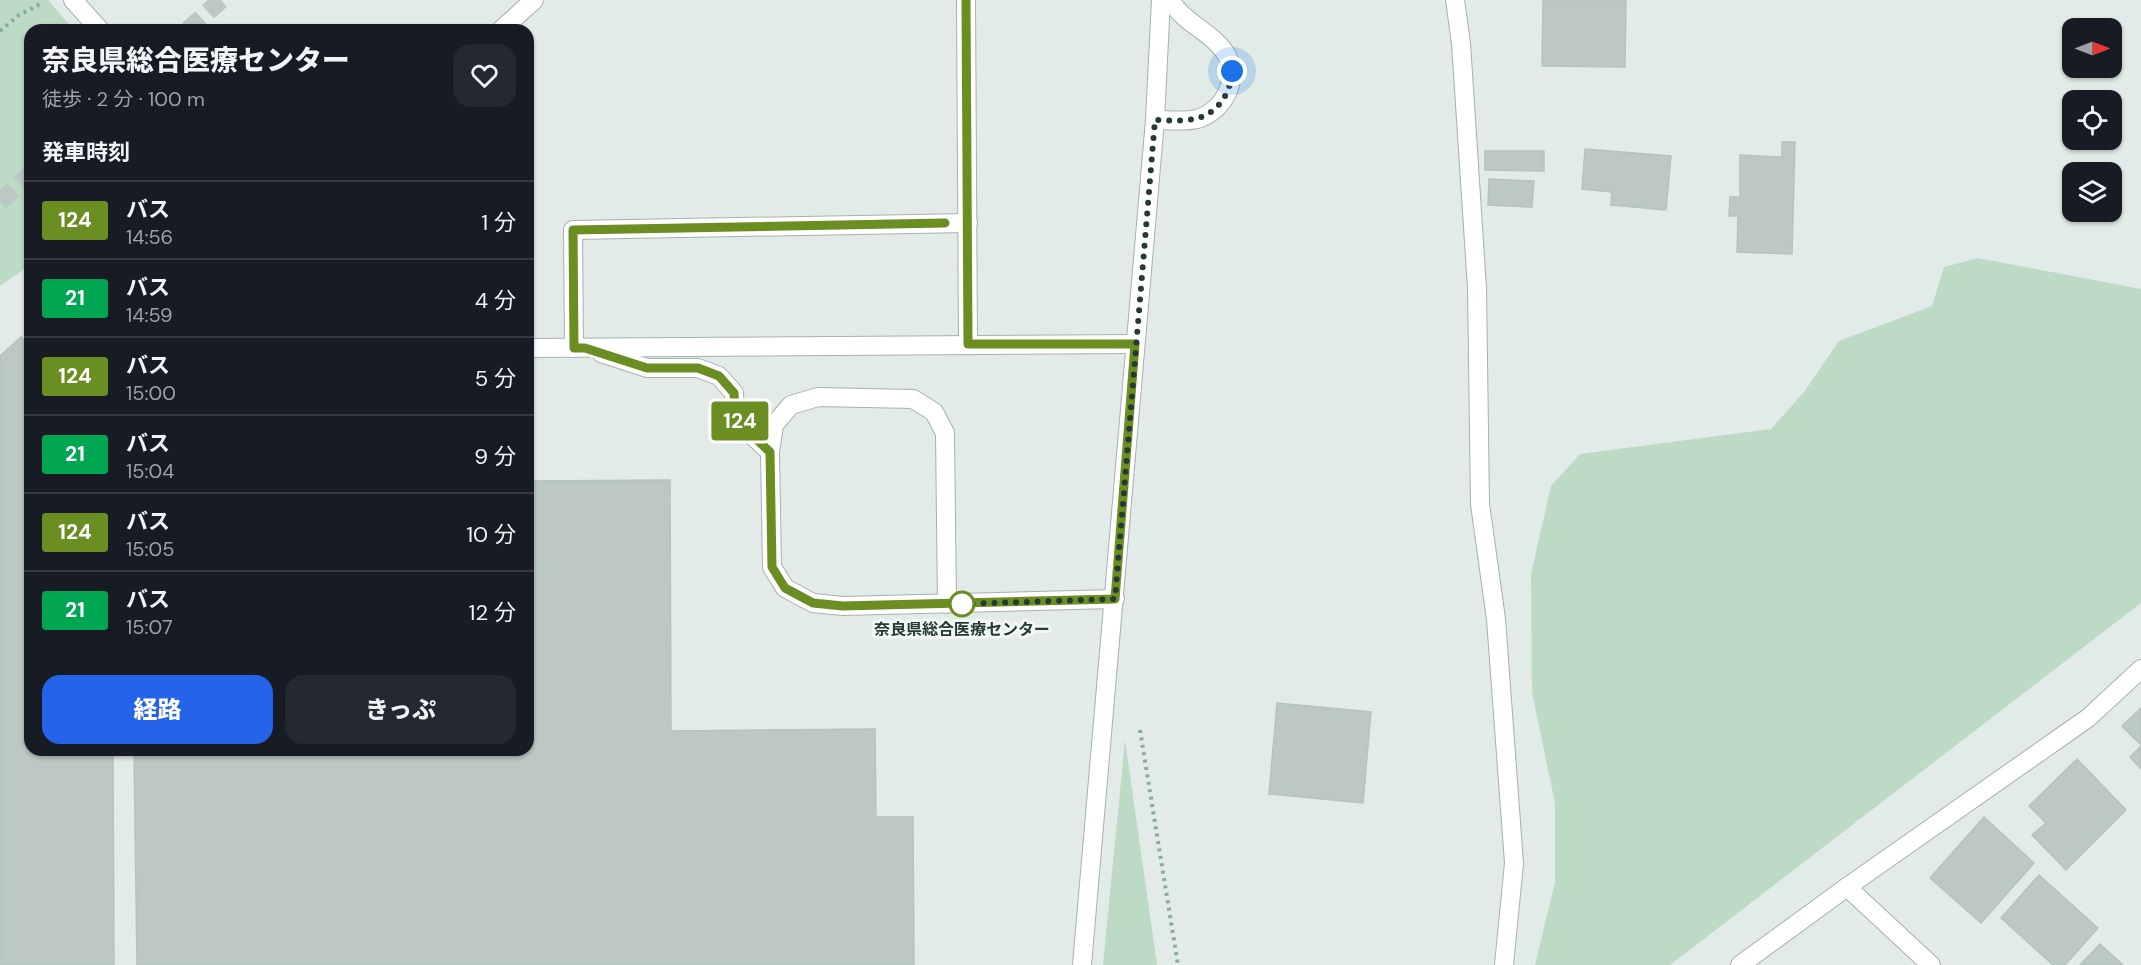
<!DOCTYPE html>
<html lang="ja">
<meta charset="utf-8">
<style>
body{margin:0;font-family:"DM Sans","Noto Sans JP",sans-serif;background:#242831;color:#f1f3f6;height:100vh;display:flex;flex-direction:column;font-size:22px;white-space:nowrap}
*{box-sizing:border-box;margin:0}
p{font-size:20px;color:#9ea1a6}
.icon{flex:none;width:33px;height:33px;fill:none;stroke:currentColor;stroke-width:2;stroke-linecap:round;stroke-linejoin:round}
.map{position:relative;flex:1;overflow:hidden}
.panel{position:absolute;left:24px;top:24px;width:510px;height:732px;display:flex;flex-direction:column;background:#171b24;border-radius:18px;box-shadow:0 2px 4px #0004}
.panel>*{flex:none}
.badge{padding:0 12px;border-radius:4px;font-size:21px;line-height:39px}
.needle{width:39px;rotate:90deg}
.buttons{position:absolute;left:2062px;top:18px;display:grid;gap:12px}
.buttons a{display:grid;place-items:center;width:60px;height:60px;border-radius:12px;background:#171b24;box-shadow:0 2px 4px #0004;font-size:30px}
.you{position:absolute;width:30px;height:30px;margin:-15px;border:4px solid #fff;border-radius:50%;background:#1a73e8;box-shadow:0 0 0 9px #1a73e833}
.map>.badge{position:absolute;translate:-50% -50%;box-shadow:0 0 0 3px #fff}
h2{padding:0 18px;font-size:22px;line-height:54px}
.round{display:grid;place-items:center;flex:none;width:63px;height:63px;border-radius:18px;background:#242831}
.head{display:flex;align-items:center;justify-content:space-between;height:102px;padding:0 18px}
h1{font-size:28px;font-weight:800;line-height:45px}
.button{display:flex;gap:12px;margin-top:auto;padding:12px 18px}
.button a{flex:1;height:69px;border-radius:18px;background:#2563eb;color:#fff;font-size:24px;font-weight:800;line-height:69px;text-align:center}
.button a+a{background:#242831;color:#f1f3f6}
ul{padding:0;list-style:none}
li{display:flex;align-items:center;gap:18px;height:78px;padding:0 18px;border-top:2px solid #363941}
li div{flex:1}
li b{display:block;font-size:22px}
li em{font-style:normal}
li .badge{min-width:66px;font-weight:700;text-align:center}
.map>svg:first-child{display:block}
.green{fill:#bddac5}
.building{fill:#bbc8c3;stroke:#b5c4be;stroke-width:1.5}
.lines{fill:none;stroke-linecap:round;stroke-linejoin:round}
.primary-tunnel{stroke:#bcc8c3;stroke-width:18;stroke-dasharray:18 9;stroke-linecap:butt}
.service-casing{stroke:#a5b2ae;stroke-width:20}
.minor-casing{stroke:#a5b2ae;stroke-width:20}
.tertiary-casing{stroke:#a5b2ae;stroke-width:20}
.path{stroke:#86aca0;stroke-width:4;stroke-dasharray:3 4.5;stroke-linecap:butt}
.service{stroke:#fff;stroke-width:18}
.minor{stroke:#fff;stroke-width:18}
.tertiary{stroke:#fff;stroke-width:18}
.line-casing{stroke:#fff;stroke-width:14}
.line{stroke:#6b8e23;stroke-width:9}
.walk{stroke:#243a34;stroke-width:6;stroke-dasharray:0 10.8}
.stop-dot{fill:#fff;stroke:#6b8e23;stroke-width:3}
.labels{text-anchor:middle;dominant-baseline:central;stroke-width:6;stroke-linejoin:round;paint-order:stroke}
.stop-label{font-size:16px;font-weight:bold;fill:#243a34;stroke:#f3f8f5}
</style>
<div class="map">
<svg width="2141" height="965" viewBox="0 0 2141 965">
<rect width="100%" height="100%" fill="#e2ebe7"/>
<g class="green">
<path d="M0 0H48L74 30H30V265L0 286Z"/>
<path d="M1978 258 2141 289V603L1670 965H1535L1555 882V803L1532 692 1531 574 1551 486 1580 454 1771 429 1804 392 1839 341 1932 306 1944 267Z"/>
<path d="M1125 740 1157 965H1103Z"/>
</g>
<g class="building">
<path d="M1543 0H1626L1625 67 1542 66Z"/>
<path d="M1782 142H1795L1792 254 1737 252 1738 216H1729L1730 197H1740V155L1782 157Z"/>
<path d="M1585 149 1671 156 1666 210 1611 205 1612 192 1582 189Z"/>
<path d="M1485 151H1544V171L1485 170Z"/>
<path d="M1489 179 1534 181 1532 207 1488 205Z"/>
<path d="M21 337 30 346V750H113L114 965H0V356Z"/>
<path d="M670 480 671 731 875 729 876 817H913L914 965H137L134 750H528V481Z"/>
<path d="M1277 703 1371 712 1363 803 1269 794Z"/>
<path d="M2141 708V745L2122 726Z"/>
<path d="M2141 746V769L2130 757Z"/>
<path d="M2077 759 2126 810 2066 870 2032 835 2046 823 2029 806Z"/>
<path d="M1984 817 2034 863 1981 923 1930 878Z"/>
<path d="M2039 875 2098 928 2065 965H2053L2001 918Z"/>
<path d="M2100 944 2123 965H2080Z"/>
</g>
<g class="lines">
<g class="primary-tunnel">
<path d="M188 30 221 0"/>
<path d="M0 202 30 174"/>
</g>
<defs>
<g id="service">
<path d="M73 0 100 30"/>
<path d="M966 0 968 344"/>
<path d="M501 30 534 0"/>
<path d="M528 348 1135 344"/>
<path d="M574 348 573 230 968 223"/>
<path d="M601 353 647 368H698L719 376 734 393 735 410 742 426 770 452"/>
<path d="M947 604 945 433 934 412 913 399 818 397 791 405 774 425 770 452 772 567 785 588 813 603 843 606 1115 599"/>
</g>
<g id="minor">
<path d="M1455 0 1461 43 1477 288 1480 504 1496 619 1514 863 1504 965"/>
<path d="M1155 120C1168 120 1185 122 1197 119 1225 111 1242 76 1224 51 1210 31 1185 24 1170 0"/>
<path d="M1847 887 1931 965"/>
<path d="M1740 965 1847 887 2088 718 2141 669"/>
</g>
<path id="tertiary" d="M1082 965 1155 120 1161 0"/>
</defs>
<use href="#service" class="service-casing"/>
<use href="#minor" class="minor-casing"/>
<use href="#tertiary" class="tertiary-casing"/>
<g class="path">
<path d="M0 31 19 15 40 4"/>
<path d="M1140 730 1178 965"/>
</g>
<use href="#service" class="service"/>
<use href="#minor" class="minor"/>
<use href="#tertiary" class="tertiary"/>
</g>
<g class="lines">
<defs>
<path id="line" d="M945 223 573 230 574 348H585L647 368H698L719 376 734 393 735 410 742 426 770 452 772 567 785 588 813 603 843 606 1115 599 1135 344H968L966 0"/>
</defs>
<use href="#line" class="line-casing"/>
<use href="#line" class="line"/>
<path class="walk" d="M962 604 1115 599 1155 120C1168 120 1185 122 1198 118 1219 112 1231 92 1232 71"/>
</g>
<circle class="stop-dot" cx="962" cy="604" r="12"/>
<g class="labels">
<g class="stop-label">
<text x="962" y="629">奈良県総合医療センター</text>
</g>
</g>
</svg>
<div class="buttons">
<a><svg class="needle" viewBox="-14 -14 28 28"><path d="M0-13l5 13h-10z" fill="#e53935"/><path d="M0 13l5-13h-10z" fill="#9ea1a6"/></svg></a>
<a><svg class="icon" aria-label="locate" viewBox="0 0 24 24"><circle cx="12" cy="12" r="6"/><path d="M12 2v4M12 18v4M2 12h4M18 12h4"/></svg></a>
<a><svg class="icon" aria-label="layers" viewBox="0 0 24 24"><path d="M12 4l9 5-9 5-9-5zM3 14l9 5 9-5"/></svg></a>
</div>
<div class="you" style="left:1232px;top:71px"></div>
<b class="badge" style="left:740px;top:421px;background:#6b8e23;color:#fff">124</b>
<section class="panel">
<div class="head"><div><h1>奈良県総合医療センター</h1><p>徒歩 · 2 分 · 100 m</p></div><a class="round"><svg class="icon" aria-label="heart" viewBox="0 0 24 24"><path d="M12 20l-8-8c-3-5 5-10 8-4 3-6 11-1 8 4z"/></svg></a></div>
<h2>発車時刻</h2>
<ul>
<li><span class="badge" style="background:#6b8e23;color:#fff">124</span><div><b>バス</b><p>14:56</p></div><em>1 分</em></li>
<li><span class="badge" style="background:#00a651;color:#fff">21</span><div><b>バス</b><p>14:59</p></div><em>4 分</em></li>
<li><span class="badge" style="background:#6b8e23;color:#fff">124</span><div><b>バス</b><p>15:00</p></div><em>5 分</em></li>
<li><span class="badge" style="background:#00a651;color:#fff">21</span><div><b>バス</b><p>15:04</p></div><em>9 分</em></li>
<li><span class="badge" style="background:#6b8e23;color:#fff">124</span><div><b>バス</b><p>15:05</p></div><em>10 分</em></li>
<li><span class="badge" style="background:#00a651;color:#fff">21</span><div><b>バス</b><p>15:07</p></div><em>12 分</em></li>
</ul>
<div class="button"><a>経路</a><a>きっぷ</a></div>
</section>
</div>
